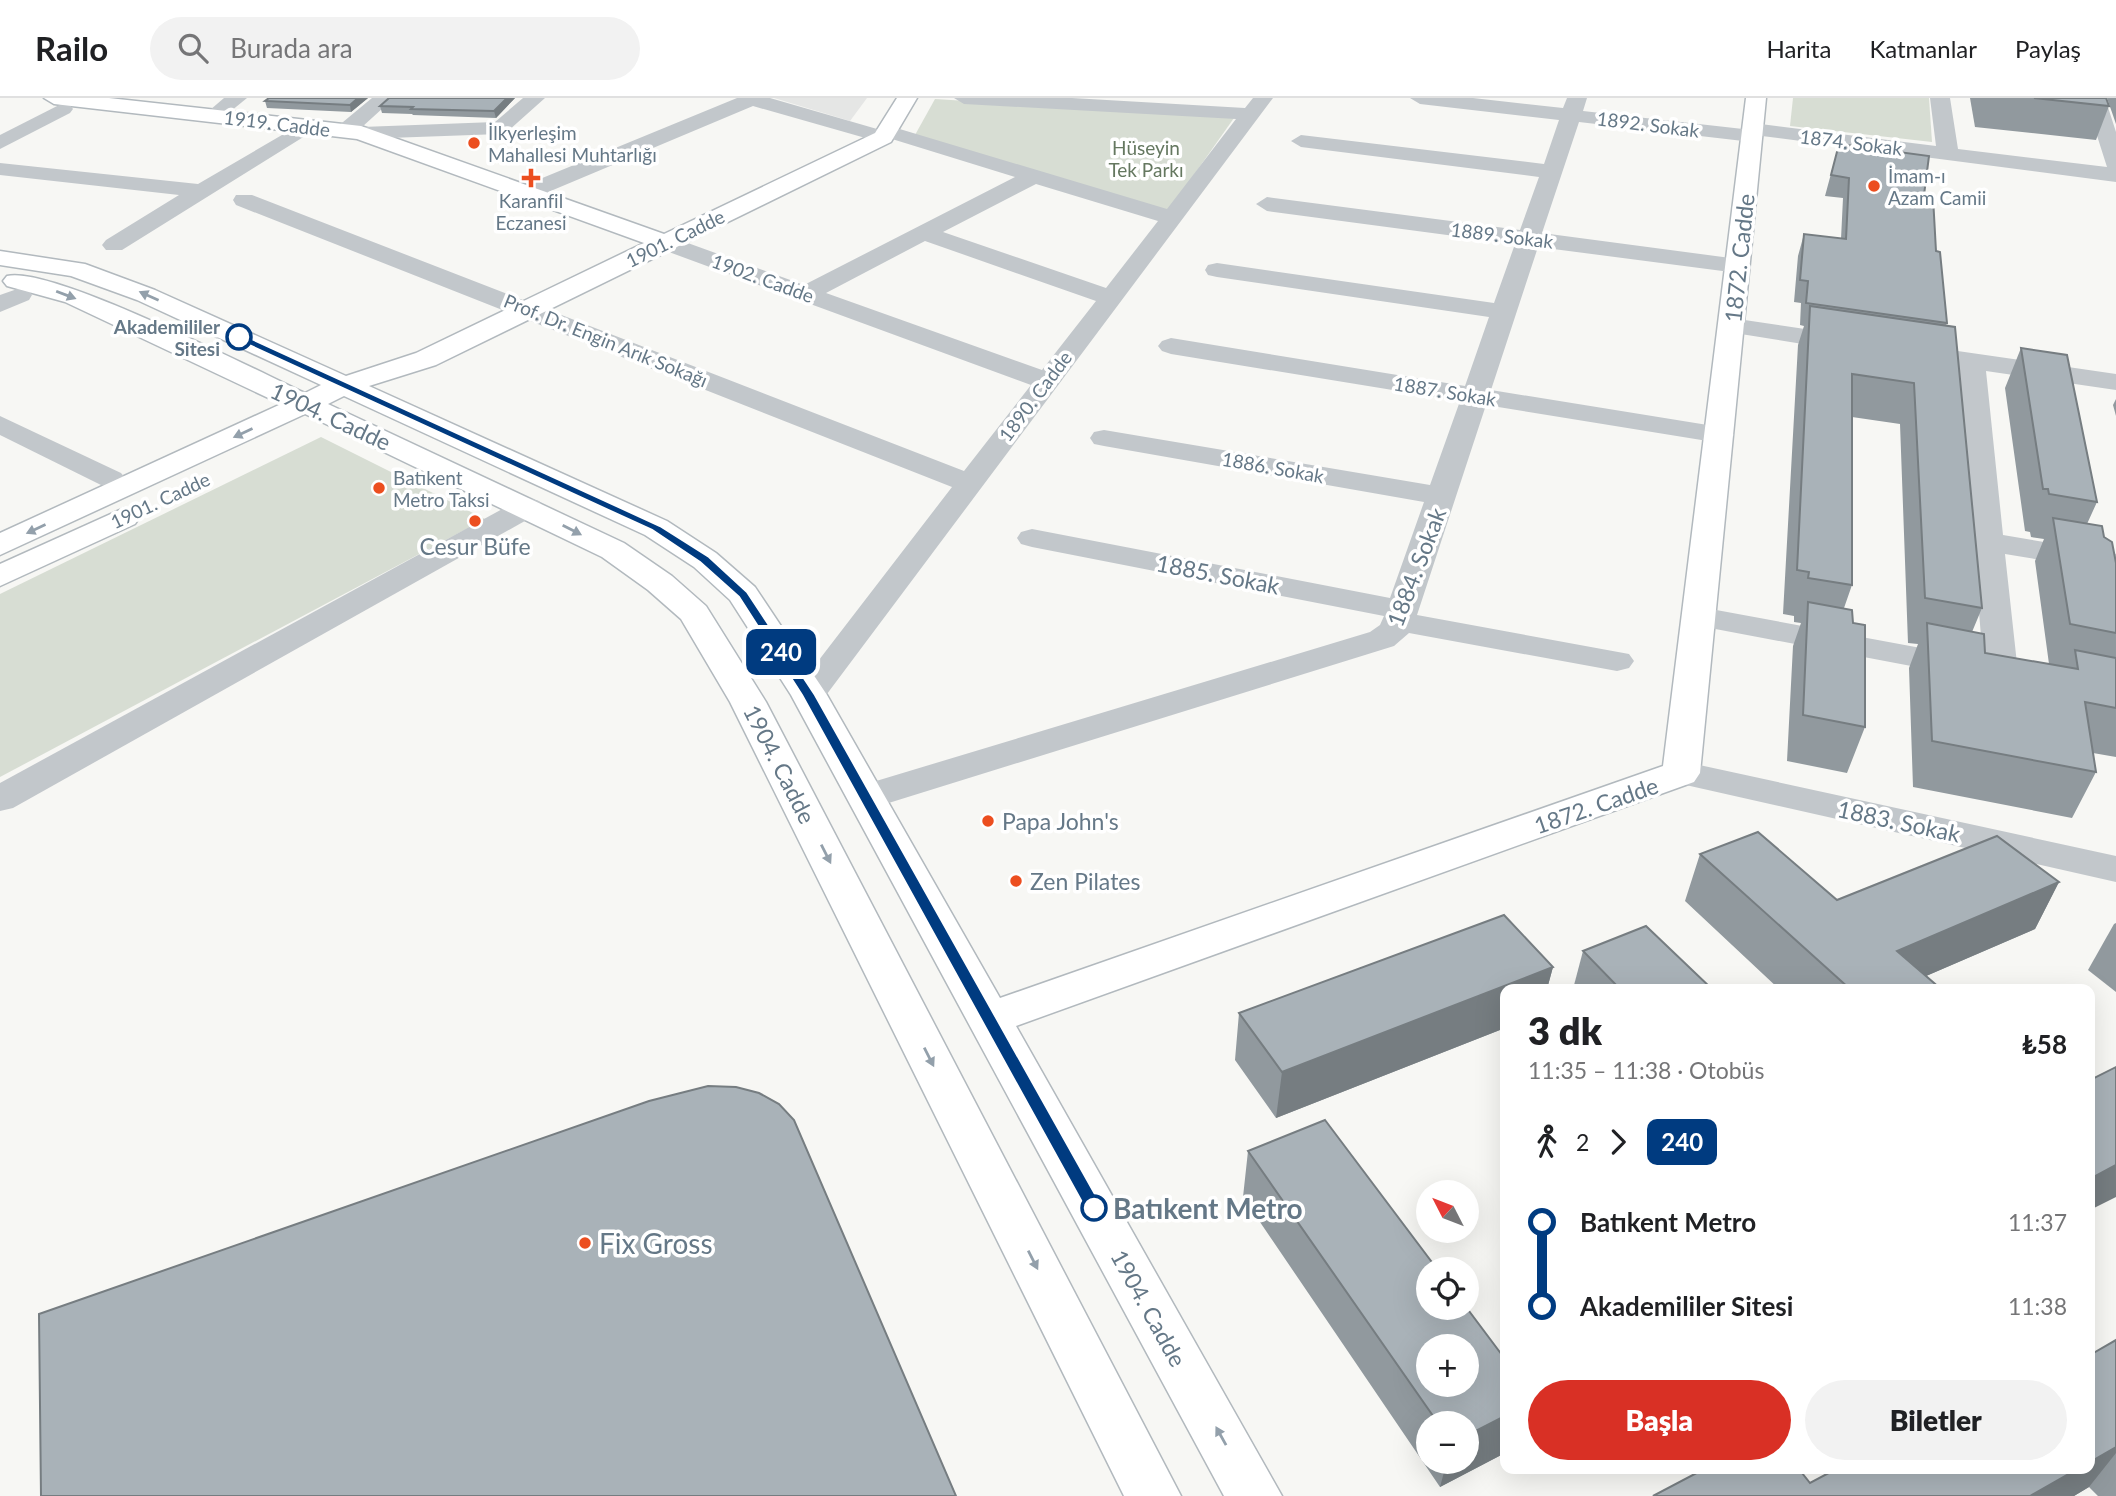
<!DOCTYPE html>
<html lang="tr">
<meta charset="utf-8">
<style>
body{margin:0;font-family:Lato,sans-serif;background:#f2f2f2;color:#202124;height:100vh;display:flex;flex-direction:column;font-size:26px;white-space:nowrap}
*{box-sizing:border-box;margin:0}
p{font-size:23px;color:#757577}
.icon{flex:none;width:38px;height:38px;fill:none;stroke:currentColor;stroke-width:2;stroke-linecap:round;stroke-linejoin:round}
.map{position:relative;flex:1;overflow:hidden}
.side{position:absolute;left:1500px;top:886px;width:595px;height:490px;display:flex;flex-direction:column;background:#fff;border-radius:14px;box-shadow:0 7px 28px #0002}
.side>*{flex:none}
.badge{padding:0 14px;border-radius:10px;font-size:24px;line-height:46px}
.needle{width:46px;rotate:312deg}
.buttons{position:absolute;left:1416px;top:1082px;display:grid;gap:14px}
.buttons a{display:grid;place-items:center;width:63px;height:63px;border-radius:50%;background:#fff;box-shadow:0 7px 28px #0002;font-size:35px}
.map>.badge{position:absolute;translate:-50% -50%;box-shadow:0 0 0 4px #fff}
.legs{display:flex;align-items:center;gap:10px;height:77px;padding:0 28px;font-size:23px}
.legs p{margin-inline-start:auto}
.summary{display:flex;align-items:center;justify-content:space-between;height:119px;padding:0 28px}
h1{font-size:38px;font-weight:800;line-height:52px}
.action{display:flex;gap:14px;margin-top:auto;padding:14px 28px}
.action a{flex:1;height:80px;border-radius:42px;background:#d93025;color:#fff;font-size:28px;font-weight:800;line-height:80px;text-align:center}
.action a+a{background:#f2f2f2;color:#202124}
ul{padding:0 28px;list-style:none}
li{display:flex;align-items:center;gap:24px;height:84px;font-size:26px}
li i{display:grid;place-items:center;width:10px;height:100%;margin:0 9px;background:currentColor}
li i::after{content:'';width:18px;height:18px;margin:-9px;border:5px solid;border-radius:50%;background:#fff}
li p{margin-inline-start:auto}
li:first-child i{background:linear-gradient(#0000 50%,currentColor 0)}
li:last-child i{background:linear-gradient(currentColor 50%,#0000 0)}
header{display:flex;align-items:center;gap:42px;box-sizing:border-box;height:98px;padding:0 35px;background:#fff;border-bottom:2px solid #e0e0e0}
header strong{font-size:33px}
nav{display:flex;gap:38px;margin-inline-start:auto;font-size:24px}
.search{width:490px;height:63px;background:#f2f2f2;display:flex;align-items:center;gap:18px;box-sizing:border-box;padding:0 24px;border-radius:38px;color:#757577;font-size:26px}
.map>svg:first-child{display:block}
.built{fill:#e5e6e5}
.green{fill:#d7ddd3}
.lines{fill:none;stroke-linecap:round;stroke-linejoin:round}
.secondary-casing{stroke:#b2b9be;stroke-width:3}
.street{fill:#c2c7cb;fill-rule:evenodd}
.secondary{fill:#fff;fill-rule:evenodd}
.wall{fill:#91999e;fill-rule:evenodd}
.shaded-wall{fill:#767d81}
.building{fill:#a9b2b8;stroke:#767d81;stroke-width:2;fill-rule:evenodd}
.oneway{fill:#93a0ab}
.line-1{fill:#003b80;stroke:#fff;stroke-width:2}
.poi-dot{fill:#ec4e1f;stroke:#fff;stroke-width:2.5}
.stop-1-dot{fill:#fff;stroke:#003b80;stroke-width:3.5}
.labels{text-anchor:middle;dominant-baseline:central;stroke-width:7;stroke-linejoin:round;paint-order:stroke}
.far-street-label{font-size:19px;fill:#657887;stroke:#fff}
.far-poi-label{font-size:19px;fill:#657887;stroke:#fff;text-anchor:start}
.far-park-label{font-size:19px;fill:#657860;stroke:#fff}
.far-stop-label{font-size:19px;font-weight:bold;fill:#657887;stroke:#fff;text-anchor:end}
.street-label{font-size:23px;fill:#657887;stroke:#fff}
.poi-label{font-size:23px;fill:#657887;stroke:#fff;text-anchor:start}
.near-stop-label{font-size:28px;font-weight:bold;fill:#657887;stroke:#fff;text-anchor:start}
.near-poi-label{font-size:28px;fill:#657887;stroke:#fff;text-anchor:start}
</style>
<header>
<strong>Railo</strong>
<div class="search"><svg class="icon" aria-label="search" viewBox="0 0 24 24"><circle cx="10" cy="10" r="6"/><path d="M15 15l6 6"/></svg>Burada ara</div>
<nav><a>Harita</a><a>Katmanlar</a><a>Paylaş</a></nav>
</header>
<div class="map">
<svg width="2116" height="1398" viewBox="0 0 2116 1398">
<rect width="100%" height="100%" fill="#f7f7f4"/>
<path class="built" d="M774 0H867L850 23Z"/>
<g class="green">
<path d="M1793 0H1929L1932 44 1790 28Z"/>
<path d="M935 1 1234 20 1167 115 915 37Z"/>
<path d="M321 339 485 421 0 679V496Z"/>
</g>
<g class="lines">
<defs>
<g id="secondary">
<path d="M44 0H109L361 28 664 136 875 35 897 0H917L891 44 436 267 369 288 667 423 716 455 755 489 827 597 1000 900 1663 668 1746 0H1766L1700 675 1694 684 1016 928 1282 1398H1224L791 597 730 502 694 469 645 437 344 298 328 306 624 445 672 478 706 508 766 604 1181 1398H1124L730 604 681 521 648 492 602 459 305 316 0 457V435L281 306 65 204 7 188 3 183 7 178C51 167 253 271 305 295L321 287 137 202 71 178 0 167V153L85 166 155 192 346 278 416 255 644 145 357 41 54 6Z"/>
<path d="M124 410 135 412 140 419 135 426 0 488V466Z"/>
</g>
</defs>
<use href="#secondary" class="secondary-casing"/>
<g class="street">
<path d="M224 0H247L220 22H206L203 18Z"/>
<path d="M372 0H394L362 29 495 24 523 0H545L507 34 500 36 361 41 352 37H337L334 33 337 29Z"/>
<path d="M737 0H770L877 31 886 27 893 29 1167 111 1236 21 964 6 954 0H1072L1245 10 1253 0H1273L821 604 809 607 797 604 792 597 952 389 236 107 233 102 236 97H252L964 373 1031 287 658 150 654 145 658 140H674L804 187 1015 79 892 41 883 45 753 8 534 100 526 102 515 95 518 90ZM1036 86 1158 123 1106 190 943 134ZM925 143 1096 203 1042 272 826 195Z"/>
<path d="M1410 0H1473L1563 10 1567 0H1587L1583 13 1743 31 1753 25 1936 48 1930 0H1950L1958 51 2107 69 2085 0H2105L2116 34V84L1762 38 1752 44 1579 24 1542 135 1738 161 1746 163 1750 168 1746 173 1738 175 1538 149 1491 292 1720 329 1730 331 1734 337 1730 343 1720 345 1486 307 1417 517 1629 556 1634 563 1629 570 1617 573 1409 535 1394 548 879 708 866 711 853 708 848 699 853 690 1370 534 1380 527 1384 518 1032 449 1021 446 1017 440 1021 434 1032 431 1390 500 1424 404 1104 348 1094 346 1090 340 1094 334 1104 332 1430 387 1460 303 1171 256 1162 253 1158 248 1162 243 1171 240 1465 288 1489 219 1217 179 1208 177 1205 172 1208 167 1217 165 1494 205 1515 146 1267 113 1256 106 1267 99 1520 132 1539 79 1301 49 1291 43 1301 37 1544 66 1559 22 1420 6Z"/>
<path d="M63 5 70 7 73 11 70 15 0 51V37Z"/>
<path d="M306 23 313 25 316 29 313 33 122 152H106L102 147 106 142 179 97 0 77V65L198 86Z"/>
<path d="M20 190 29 192 32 197 29 202 0 214V197Z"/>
<path d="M1731 220 1852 238 1861 241 1865 246 1861 251 1852 254 1722 233 1718 228 1722 223Z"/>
<path d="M1909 246 2116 276V292L1986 273 2003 437 2116 456V474L2005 456 2018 575 2013 582 2001 585 1989 582 1984 575 1959 269 1900 260 1896 254 1900 248Z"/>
<path d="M0 318 121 375 126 381 121 387 111 390 101 387 0 337Z"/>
<path d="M528 400 539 403 543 409 539 415 13 710 0 713V685L517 403Z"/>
<path d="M1700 509 1964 558 1976 561 1981 568 1976 575 1964 578 1689 526 1684 519 1689 512Z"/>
<path d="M1681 663 2116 758V784L1668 683 1663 675 1668 667Z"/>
</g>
<use href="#secondary" class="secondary"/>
</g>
<g class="wall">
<path d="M368 0 351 14 267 10 265 3Z"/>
<path d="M389 0H515L496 20 413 17 412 16 382 15 380 8Z"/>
<path d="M1970 0H2106L2109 8 2096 42 1975 29Z"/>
<path d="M2107 0H2116V26Z"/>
<path d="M1839 46 1924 97 1936 153 1947 225 1946 228 1982 510 1972 534 1985 555 2049 566 2035 463 2044 441 2031 439 2030 434 2025 433 2005 290 2021 250 2097 404 2087 426 2104 439 2116 465V659L2093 655 2096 674 2072 720 1913 689 1909 570 1918 546 1908 545 1900 326 1852 319V487L1844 510 1853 525 1865 629 1847 675 1787 663 1793 548 1801 525 1794 524V518L1783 516 1798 247 1804 228 1800 227 1801 205 1794 204 1798 158 1804 136 1841 141 1843 100 1825 98Z"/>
<path d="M2116 301V318L2113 307Z"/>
<path d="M1700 756 1837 802 2059 784 2035 831 1926 878 1941 891H1779L1685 803Z"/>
<path d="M2116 825V894L2088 872 2114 826Z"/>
<path d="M1583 853 1712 891H1573Z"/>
<path d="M1553 869 1547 891H1505V930L1276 1020 1235 962 1239 915Z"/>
<path d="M1325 1022 1437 1171H1428V1209H1466L1505 1261V1355L1440 1389 1243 1099 1248 1053ZM1428 1248H1466V1286H1428ZM1428 1325H1466V1363H1428Z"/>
<path d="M2116 1242V1398H2098L2089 1389 2074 1398H1653L1810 1385 2090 1370Z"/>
</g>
<g class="shaded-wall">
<path d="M358 0H368L351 14 350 7Z"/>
<path d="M507 0H515L496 20 494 13Z"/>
<path d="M2059 784 2035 831 1896 891 1897 853Z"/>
<path d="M1553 869 1547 891H1505V930L1276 1020 1282 974Z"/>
<path d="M2116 1067V1099L2090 1112V1081Z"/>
<path d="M1505 1318V1355L1440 1389 1447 1363H1466V1338Z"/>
<path d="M2116 1349V1355L2089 1389 2074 1398H2030L2079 1370H2090V1364Z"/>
</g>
<g class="building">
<path d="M269 0H358L350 7 265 3Z"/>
<path d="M389 0H507L494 13 411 11 413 9 380 8Z"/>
<path d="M2034 0H2106L2109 8Z"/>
<path d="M1839 46 1929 58 1924 97 1933 99 1936 153 1940 154 1947 225 1806 205 1808 183 1800 182 1804 136 1846 141 1849 80 1831 77Z"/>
<path d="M1810 208 1955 229 1982 510 1925 500 1914 285 1852 276V487L1808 480 1809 474 1797 472Z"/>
<path d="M2021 250 2067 257 2097 404 2049 396 2048 391H2043Z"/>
<path d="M2053 420 2102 428 2104 439 2112 444 2116 465V535L2070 526Z"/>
<path d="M1808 504 1852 512 1853 525 1865 527V629L1803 617Z"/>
<path d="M1927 525 1984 536 1985 555 2078 571 2075 552 2116 560V610L2085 604 2096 674 1932 643Z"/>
<path d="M1758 734 1837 802 1997 738 2059 784 1897 853 1941 891H1850L1700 756Z"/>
<path d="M1504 817 1553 869 1282 974 1239 915Z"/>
<path d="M1646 828 1712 891H1620L1583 853Z"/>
<path d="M2116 969V1067L2090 1081V982Z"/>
<path d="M708 988 736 989 759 995 779 1006 794 1022 956 1398H41L39 1216 649 1003Z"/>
<path d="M1325 1022 1437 1171H1428V1209H1466L1505 1261V1318L1466 1338V1325H1438L1248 1053ZM1428 1248H1466V1286H1428Z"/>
<path d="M2116 1242V1349L2090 1364V1257Z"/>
<path d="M1706 1370H1798L1810 1385 1838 1370H2079L2030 1398H1653Z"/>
</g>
<defs><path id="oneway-solid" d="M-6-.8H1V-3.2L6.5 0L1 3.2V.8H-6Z" transform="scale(1.75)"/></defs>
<g class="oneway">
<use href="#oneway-solid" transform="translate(66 197) rotate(21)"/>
<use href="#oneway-solid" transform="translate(149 198) rotate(-156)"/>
<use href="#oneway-solid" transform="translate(243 335) rotate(155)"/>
<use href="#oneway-solid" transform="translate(36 431) rotate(155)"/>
<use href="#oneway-solid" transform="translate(572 432) rotate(27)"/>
<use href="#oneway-solid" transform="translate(826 756) rotate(63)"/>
<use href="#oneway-solid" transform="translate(929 959) rotate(63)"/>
<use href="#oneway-solid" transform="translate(1033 1162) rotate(63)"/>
<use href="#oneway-solid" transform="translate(1221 1338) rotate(-119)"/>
</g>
<path class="line-1" d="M236 237H243L660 428 709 459 747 494 815 597 1100 1105 1102 1110 1100 1115H1088L802 597 739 499 700 464 652 432 236 241Z"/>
<g class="poi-dot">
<circle cx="474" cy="45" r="7"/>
<path d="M527.5 69.5h7v7h7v7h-7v7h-7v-7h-7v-7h7z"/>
<circle cx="1874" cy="88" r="7"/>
<circle cx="379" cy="390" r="7"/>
<circle cx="475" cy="423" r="7"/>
<circle cx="988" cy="723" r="7"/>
<circle cx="1016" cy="783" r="7"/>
<circle cx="585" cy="1145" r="7"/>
</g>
<g class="stop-1-dot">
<circle cx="239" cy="239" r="12"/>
<circle cx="1094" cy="1110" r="12"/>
</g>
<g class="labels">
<g class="far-street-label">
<text transform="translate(277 25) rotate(7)">1919. Cadde</text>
<text transform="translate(1648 26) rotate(7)">1892. Sokak</text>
<text transform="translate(1851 44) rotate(7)">1874. Sokak</text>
<text transform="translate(1502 137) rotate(7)">1889. Sokak</text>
<text transform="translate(675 140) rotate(-26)">1901. Cadde</text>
<text transform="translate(763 180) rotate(20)">1902. Cadde</text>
<text transform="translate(606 242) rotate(22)">Prof. Dr. Engin Arık Sokağı</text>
<text transform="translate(1445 293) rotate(9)">1887. Sokak</text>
<text transform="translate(1035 298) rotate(-53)">1890. Cadde</text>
<text transform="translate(1273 369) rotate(10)">1886. Sokak</text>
<text transform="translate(160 402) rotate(-25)">1901. Cadde</text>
</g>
<g class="far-poi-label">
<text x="488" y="34">İlkyerleşim<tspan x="488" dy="22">Mahallesi Muhtarlığı</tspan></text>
<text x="1888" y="77">İmam-ı<tspan x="1888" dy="22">Azam Camii</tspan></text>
<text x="531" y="102" text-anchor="middle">Karanfil<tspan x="531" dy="22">Eczanesi</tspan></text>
<text x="393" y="379">Batıkent<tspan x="393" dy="22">Metro Taksi</tspan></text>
</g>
<g class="far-park-label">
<text x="1146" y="49">Hüseyin<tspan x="1146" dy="22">Tek Parkı</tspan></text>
</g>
<g class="far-stop-label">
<text x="220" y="228">Akademililer<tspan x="220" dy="22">Sitesi</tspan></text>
</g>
<g class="street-label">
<text transform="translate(1739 160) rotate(-84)">1872. Cadde</text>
<text transform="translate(331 318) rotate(25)">1904. Cadde</text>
<text transform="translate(1416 469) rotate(-69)">1884. Sokak</text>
<text transform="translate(1218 476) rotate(11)">1885. Sokak</text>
<text transform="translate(780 666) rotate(63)">1904. Cadde</text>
<text transform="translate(1596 707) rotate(-19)">1872. Cadde</text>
<text transform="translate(1899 723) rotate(12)">1883. Sokak</text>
<text transform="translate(1149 1210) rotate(61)">1904. Cadde</text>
</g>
<g class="poi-label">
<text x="475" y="448" text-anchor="middle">Cesur Büfe</text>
<text x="1002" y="723">Papa John's</text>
<text x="1030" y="783">Zen Pilates</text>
</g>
<g class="near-stop-label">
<text x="1113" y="1110">Batıkent Metro</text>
</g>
<g class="near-poi-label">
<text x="599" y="1145">Fix Gross</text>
</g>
</g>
</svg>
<div class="buttons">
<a><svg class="needle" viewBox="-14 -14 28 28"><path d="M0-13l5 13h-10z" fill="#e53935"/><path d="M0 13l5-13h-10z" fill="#757577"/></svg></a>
<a><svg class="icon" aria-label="locate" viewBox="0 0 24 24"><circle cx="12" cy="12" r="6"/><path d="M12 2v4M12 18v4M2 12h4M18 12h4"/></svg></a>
<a>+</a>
<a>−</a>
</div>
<b class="badge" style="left:781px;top:554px;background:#003b80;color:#fff">240</b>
<section class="side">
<div class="summary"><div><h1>3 dk</h1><p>11:35 – 11:38 · Otobüs</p></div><b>₺58</b></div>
<div class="legs"><svg class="icon" aria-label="walk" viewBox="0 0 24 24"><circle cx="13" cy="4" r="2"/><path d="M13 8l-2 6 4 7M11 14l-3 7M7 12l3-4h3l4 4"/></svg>2<svg class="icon" aria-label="forward" viewBox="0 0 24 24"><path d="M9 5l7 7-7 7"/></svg><b class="badge" style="background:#003b80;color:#fff">240</b></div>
<ul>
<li><i style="color:#003b80"></i><b>Batıkent Metro</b><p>11:37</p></li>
<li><i style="color:#003b80"></i><b>Akademililer Sitesi</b><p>11:38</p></li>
</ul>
<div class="action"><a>Başla</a><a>Biletler</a></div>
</section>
</div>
